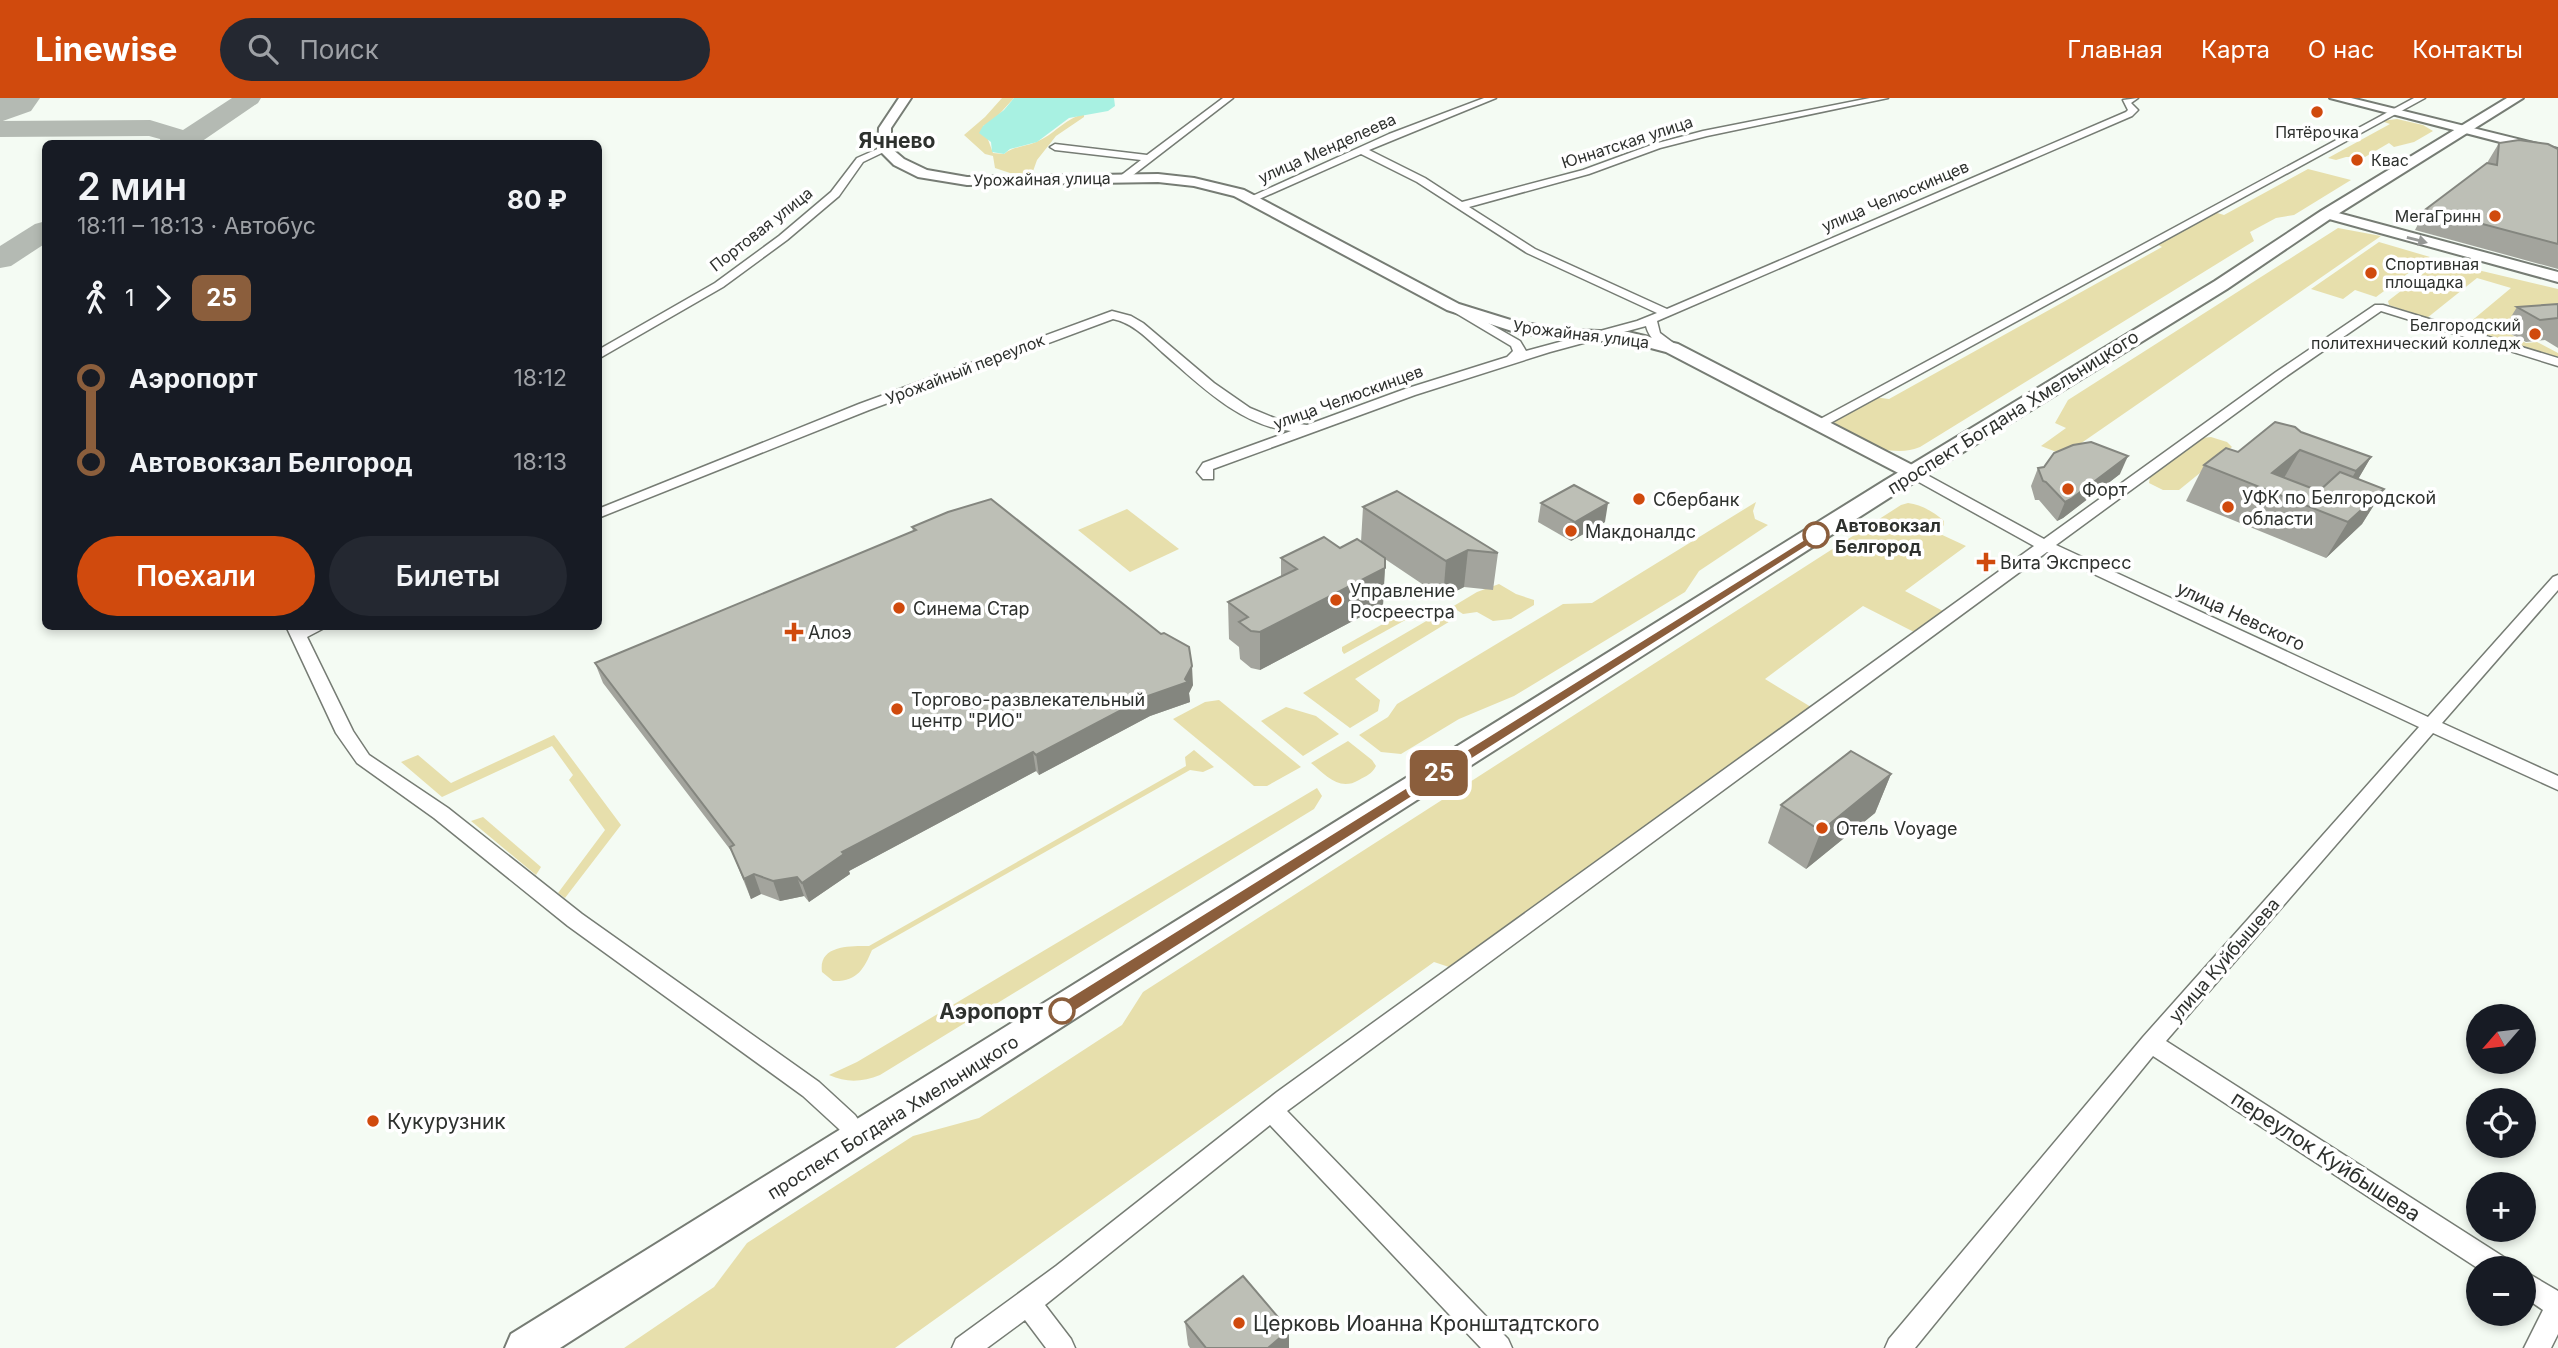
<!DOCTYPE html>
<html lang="ru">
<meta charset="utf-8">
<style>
body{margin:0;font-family:Inter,sans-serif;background:#242831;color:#f1f3f6;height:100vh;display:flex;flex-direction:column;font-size:26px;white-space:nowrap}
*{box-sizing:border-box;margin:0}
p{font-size:23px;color:#9ea1a6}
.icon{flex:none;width:38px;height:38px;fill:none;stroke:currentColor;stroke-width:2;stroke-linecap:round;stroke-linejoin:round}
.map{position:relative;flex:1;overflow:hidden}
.drawer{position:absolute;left:42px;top:42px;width:560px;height:490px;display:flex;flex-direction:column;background:#171b24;border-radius:10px;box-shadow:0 4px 10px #0003}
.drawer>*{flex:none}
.badge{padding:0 14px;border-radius:10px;font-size:24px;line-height:46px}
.needle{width:46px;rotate:242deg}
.tools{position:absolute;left:2466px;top:906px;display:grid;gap:14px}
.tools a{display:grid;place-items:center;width:70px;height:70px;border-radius:50%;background:#171b24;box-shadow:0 4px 10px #0003;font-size:35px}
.map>.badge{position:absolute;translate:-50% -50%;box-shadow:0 0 0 4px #fff}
.legs{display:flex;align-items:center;gap:10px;height:77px;padding:0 35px;font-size:23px}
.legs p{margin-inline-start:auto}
.summary{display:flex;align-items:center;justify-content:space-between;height:119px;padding:0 35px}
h1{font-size:38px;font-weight:600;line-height:52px}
.action{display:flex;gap:14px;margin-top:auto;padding:14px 35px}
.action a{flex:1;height:80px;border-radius:42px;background:#d04a0d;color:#fff;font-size:28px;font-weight:600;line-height:80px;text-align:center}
.action a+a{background:#242831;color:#f1f3f6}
ul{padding:0 35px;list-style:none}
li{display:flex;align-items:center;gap:24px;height:84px;font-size:26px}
li i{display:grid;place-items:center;width:10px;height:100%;margin:0 9px;background:currentColor}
li i::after{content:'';width:18px;height:18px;margin:-9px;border:5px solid;border-radius:50%;background:#171b24}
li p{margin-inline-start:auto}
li:first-child i{background:linear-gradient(#0000 50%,currentColor 0)}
li:last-child i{background:linear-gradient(currentColor 50%,#0000 0)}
header{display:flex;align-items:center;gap:42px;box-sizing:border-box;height:98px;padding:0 35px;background:#d04a0d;color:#fff}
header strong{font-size:33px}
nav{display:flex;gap:38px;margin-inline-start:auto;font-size:24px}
.search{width:490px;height:63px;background:#242831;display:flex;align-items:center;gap:18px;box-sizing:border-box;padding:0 24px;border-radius:38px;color:#9ea1a6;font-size:26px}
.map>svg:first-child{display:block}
.green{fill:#e7dfac}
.water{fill:#a8f1e2}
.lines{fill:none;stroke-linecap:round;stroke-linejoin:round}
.taxiway{fill:#b4bab3;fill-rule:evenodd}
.runway{fill:#b4bab3;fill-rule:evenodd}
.street-casing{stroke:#767c74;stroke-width:3}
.secondary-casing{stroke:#767c74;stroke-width:4}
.primary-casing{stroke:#767c74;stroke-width:4}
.street{fill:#fff;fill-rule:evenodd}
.secondary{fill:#fff;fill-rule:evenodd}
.primary{fill:#fff;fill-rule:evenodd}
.wall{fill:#a3a49d}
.shaded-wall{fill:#84867f}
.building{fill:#bdbfb6;stroke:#84867f;stroke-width:2}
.oneway{fill:#969896}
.line-1{fill:#8b5e3c;stroke:#fff;stroke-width:2}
.poi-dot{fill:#d04a0d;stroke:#fff;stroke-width:2.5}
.stop-1-dot{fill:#fff;stroke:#8b5e3c;stroke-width:3.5}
.labels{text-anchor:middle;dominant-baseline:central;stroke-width:7;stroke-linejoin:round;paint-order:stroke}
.far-poi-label{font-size:16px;fill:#2e312e;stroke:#fff;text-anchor:start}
.far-street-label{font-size:16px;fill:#2e312e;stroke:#fff}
.street-label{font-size:18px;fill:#2e312e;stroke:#fff}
.poi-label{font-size:18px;fill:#2e312e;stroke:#fff;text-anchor:start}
.stop-label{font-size:18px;font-weight:bold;fill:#2e312e;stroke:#fff;text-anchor:start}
.far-district-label{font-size:21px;font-weight:bold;fill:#2e312e;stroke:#fff}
.near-stop-label{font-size:21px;font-weight:bold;fill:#2e312e;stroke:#fff;text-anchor:end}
.near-poi-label{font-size:21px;fill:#2e312e;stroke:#fff;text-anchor:start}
.near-street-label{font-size:21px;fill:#2e312e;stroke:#fff}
</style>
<header>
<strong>Linewise</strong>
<div class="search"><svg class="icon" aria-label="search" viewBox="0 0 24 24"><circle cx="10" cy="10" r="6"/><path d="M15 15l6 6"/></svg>Поиск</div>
<nav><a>Главная</a><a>Карта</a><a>О нас</a><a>Контакты</a></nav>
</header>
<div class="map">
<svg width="2558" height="1250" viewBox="0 0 2558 1250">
<rect width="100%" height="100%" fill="#f4fbf3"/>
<g class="green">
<path d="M1002 0H1014L992 24 983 28 993 55 1004 56C1014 48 1025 49 1036 44 1054 37 1064 21 1084 16V19L1056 38 1037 62 1032 76 1010 75 995 70 993 58 985 56 964 37 985 19Z"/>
<path d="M2397 21 2423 27 2433 33 2414 44 2394 49 2389 45 2365 59H2346L2336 62 2328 60 2390 26 2381 23Z"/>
<path d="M2308 71 2351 82 2294 117 2276 120 2250 134 2254 143 1920 349C1892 361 1854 344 1834 324V321L1873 299 1889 301 2162 149 2155 145 2214 114 2224 117Z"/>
<path d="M2338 130 2381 138 2064 357 2041 348 2066 330 2055 325 2068 302Z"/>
<path d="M2379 144 2430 159 2376 199 2355 192 2343 201 2311 191Z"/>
<path d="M2444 164 2558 191V214L2553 225 2502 231 2526 245 2537 244 2558 255V263L2464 233 2463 230 2511 190 2477 180 2427 220 2389 207 2388 203 2437 165Z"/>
<path d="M2211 339 2227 344 2232 349 2179 392H2163L2149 385 2150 379 2202 340Z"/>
<path d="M1756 404 1753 413 1755 421 1768 427 1699 473 1685 494 1514 598 1459 621 1401 656 1381 654 1359 637 1388 619 1397 606 1563 506 1592 505Z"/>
<path d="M1908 405C1922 407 1934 414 1944 423V427L1938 435 1966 448 1905 493 1943 513 1914 534 1863 508 1765 581 1811 609 1455 871 1434 864 895 1250H624L714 1189 747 1145 913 1038 979 1020 1122 927 1143 894 1901 407Z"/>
<path d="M1127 411 1179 451 1130 474 1078 432Z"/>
<path d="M1499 486 1516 496 1534 502V507L1511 521 1493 523 1477 514 1463 516 1452 509 1477 494Z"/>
<path d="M1440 515 1452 522 1355 581 1380 602 1378 613 1350 630 1303 595Z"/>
<path d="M1403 517 1409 520 1344 556 1342 553V549L1397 518Z"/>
<path d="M1219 602 1301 669 1267 688H1254L1173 621 1205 604Z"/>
<path d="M1286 609 1316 618 1339 636 1303 658 1261 623Z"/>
<path d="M554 637 621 727 565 800 558 795 605 732 569 682 573 677 552 648 442 699 401 664 418 657 451 685Z"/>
<path d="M1348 643 1372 662 1376 668C1372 676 1366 678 1359 682 1339 694 1326 677 1311 665Z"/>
<path d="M1194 652 1214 669 1203 674 1190 672 872 852C864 871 857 884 833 883L822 874C818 847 850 848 869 848L1186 668 1185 659Z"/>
<path d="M1317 690 1322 698 1314 711 880 977C862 984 847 985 829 977L857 964Z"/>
<path d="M483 719 541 769 536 777 471 723Z"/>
</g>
<path class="water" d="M1014 0H1114L1115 8 1108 13 1069 20 1037 44 1010 51 1004 56 992 54 991 44 979 35 983 28 1004 12Z"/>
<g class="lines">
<g class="taxiway">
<path d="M232 0H261L258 5 198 46H161L160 41 149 38 0 39V23L150 22 183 32Z"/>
<path d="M46 123V145L11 168 0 170V148L35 126Z"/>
</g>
<path class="runway" d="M0 0H40L31 13 0 24Z"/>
<defs>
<g id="street">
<path d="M1223 0H1233L1128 81 1119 79 1141 62 1055 52 1050 49 1055 46 1147 57Z"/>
<path d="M1484 0H1496L1369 52 1425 80 1462 104 1583 72 1654 46 1703 33 1870 0H1888L1707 38 1660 50 1589 76 1469 109 1535 151 1667 211 2126 14 2128 12 2123 2 2138 0 2131 5 2138 12 2132 18 1657 223 1660 235 1676 247V253C1663 254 1649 241 1646 228L1550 254 1415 297 1213 371V381H1203L1197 374 1203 365 1291 333C1240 328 1199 286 1162 254 1148 241 1133 225 1113 221L869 312 598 420V411L859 306 1112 213 1131 218 1143 225 1214 285 1250 310 1284 324 1307 327 1405 291 1507 259 1513 253 1511 248 1449 211V207H1457L1520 243 1526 253 1637 223 1657 215 1527 155 1417 84 1361 56 1257 102 1248 100 1389 36Z"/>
<path d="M2414 0H2425L1823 329H1813L1811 326Z"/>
<path d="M882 49 890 51 863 64 839 98 787 142 723 189 598 261V252L715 185 779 138 831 94 857 60Z"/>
<path d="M2375 207H2383L2558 260V268L2381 213 2284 280 2056 447 2428 619 2553 479 2558 477V492L2442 625 2558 678V692L2433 635 2166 943 2510 1163 2513 1171H2479L2153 958 1915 1250H1885L1889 1241 2143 939 2419 629 2047 454 1287 1013 1508 1241 1512 1250H1481L1270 1027 1045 1207 1071 1241 1075 1250H1046L1025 1222 987 1250H952L956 1241 1056 1168 1277 994 2034 448 1908 378V372H1918L2044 441 2276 274Z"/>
<path d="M286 528H328L307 539 353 633 369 657 448 710 582 816 819 984 855 1017 871 1040 867 1047 859 1050 851 1047 839 1031 803 998 568 828 434 720 357 665 336 635Z"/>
<path d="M2524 1173 2558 1193V1236L2551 1250H2524L2543 1212 2524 1199Z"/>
</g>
<g id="secondary">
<path d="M899 0H911L891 30V50L904 61 927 72 967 79 1158 76 1194 80 1244 92 1459 206 1517 224 1571 232 1628 234 1678 246 1920 371 1923 375 1913 381 1906 379 1666 254 1628 244 1571 242 1515 234 1447 212 1234 98 1194 88 1158 84 967 87 918 79 894 67 878 51 879 30Z"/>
<path d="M2330 0H2351L2558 51V59Z"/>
<path d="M2327 112 2558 174V184L2322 119 2320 116 2322 113Z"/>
</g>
<path id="primary" d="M2507 0H2523L2333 119 2227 191 1900 393 560 1250H505L511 1236 1884 383 2215 183 2321 113Z"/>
</defs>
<use href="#street" class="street-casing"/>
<use href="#secondary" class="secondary-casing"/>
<use href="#primary" class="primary-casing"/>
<use href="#street" class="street"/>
<use href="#secondary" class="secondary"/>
<use href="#primary" class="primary"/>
</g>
<g class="wall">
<path d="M2499 45 2558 51V171L2415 132 2426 111 2487 65Z"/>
<path d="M2558 206V250L2545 242 2526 244 2503 232 2517 209Z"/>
<path d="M2301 334 2371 359 2358 381 2384 391 2362 426 2326 460 2186 403 2204 367 2238 354Z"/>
<path d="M2044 369 2120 376 2063 420 2057 423 2039 402H2035L2031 388 2038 370Z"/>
<path d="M1541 405 1605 424 1571 443 1538 424Z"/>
<path d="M1363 409 1498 455 1493 492 1464 489 1443 500 1385 461 1383 507 1260 572 1251 570 1240 561 1239 549 1229 541 1228 504 1281 478V460L1340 450 1361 444Z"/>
<path d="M912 429 1193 587 1189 595 1190 604 1150 618 1039 677 1036 673 849 773 850 776 809 804 804 798 780 803 761 796 751 801 732 754 603 585 595 565 913 433Z"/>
<path d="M1891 676 1875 715 1806 771 1768 745 1781 707Z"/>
<path d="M1185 1224 1289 1250H1190L1188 1247Z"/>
</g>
<g class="shaded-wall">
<path d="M2300 352 2280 387 2272 375Z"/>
<path d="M2128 358 2120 376 2063 420 2057 423 2065 404Z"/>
<path d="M2371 359 2350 395 2335 408 2356 373Z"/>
<path d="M2384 391 2362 426 2326 460 2348 424Z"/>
<path d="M1608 405 1605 424 1571 443 1575 424Z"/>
<path d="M1468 452 1464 489 1443 500 1446 463Z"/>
<path d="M1385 470 1383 507 1260 572V534Z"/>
<path d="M1192 568 1193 587 1189 595 1190 604 1150 618 1039 677 1036 657 1148 598 1185 581Z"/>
<path d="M1033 654 1036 673 849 773 850 776 809 804 802 785 842 754Z"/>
<path d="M1891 676 1875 715 1806 771 1821 733Z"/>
<path d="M754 776 761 796 751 801 744 781Z"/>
<path d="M797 779 804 798 780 803 773 783Z"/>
<path d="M1289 1232V1250H1268Z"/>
</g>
<g class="building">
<path d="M2519 42 2548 46 2558 51V146L2426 111 2487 65 2497 67 2499 45Z"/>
<path d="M2558 206V220L2540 222 2517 209Z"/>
<path d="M2275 324 2295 329 2301 334 2371 359 2356 373 2300 352 2272 375 2319 393 2340 374 2384 391 2348 424 2204 367 2226 350 2238 354Z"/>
<path d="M2091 344 2128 358 2071 401 2065 404 2046 384 2043 383 2038 370 2044 369 2054 355 2073 347Z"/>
<path d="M1574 387 1608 405 1575 424 1541 405Z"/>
<path d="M1397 393 1498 455 1468 452 1446 463 1363 409Z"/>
<path d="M991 401 1161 536 1164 535 1189 549 1192 568 1185 581 1188 584 1148 598 1036 657 1033 654 842 754 844 756 802 785 797 779 773 783 754 776 744 781 730 749 734 747 595 565 916 432 912 429 948 414Z"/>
<path d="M1324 439 1340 450 1357 441 1385 460V470L1260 534 1251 533 1239 524 1248 519 1228 504 1297 471 1281 460Z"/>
<path d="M1851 653 1891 676 1821 733 1781 707Z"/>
<path d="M1243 1178 1289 1232 1268 1250H1206L1185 1224Z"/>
</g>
<defs><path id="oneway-solid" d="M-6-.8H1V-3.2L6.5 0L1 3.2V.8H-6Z" transform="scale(1.75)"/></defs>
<use class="oneway" href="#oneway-solid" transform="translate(2417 142) rotate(15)"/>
<path class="line-1" d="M1816 434 1820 435V440L1067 918H1056L1053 913 1056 908Z"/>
<g class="poi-dot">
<circle cx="2317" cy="14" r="7"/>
<circle cx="2357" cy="62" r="7"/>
<circle cx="2495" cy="118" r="7"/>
<circle cx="2371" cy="175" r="7"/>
<circle cx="2535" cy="236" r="7"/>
<circle cx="2068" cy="391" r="7"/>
<circle cx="1639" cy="401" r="7"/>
<circle cx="2228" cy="409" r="7"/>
<circle cx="1571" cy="433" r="7"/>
<path d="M1982.5 453.5h7v7h7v7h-7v7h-7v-7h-7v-7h7z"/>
<circle cx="1336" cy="502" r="7"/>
<circle cx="899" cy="510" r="7"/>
<path d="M790.5 523.5h7v7h7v7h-7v7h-7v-7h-7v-7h7z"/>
<circle cx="897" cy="611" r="7"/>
<circle cx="1822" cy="730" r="7"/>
<circle cx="373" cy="1023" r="7"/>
<circle cx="1239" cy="1225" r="7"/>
</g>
<g class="stop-1-dot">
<circle cx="1816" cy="437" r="12"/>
<circle cx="1062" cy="913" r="12"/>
</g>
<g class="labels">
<g class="far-poi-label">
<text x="2317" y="34" text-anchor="middle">Пятёрочка</text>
<text x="2371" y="62">Квас</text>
<text x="2481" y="118" text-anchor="end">МегаГринн</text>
<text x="2385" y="166">Спортивная<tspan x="2385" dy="18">площадка</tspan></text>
<text x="2521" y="227" text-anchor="end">Белгородский<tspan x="2521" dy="18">политехнический колледж</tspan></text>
</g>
<g class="far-street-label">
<text transform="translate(1627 44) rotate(-18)">Юннатская улица</text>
<text transform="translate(1327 50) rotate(-24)">улица Менделеева</text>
<text transform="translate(1042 81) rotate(-1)">Урожайная улица</text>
<text transform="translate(1895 98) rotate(-23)">улица Челюскинцев</text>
<text transform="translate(761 131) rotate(-38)">Портовая улица</text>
<text transform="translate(1581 236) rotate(7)">Урожайная улица</text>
<text transform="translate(965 271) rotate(-21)">Урожайный переулок</text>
<text transform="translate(1348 299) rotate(-20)">улица Челюскинцев</text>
</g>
<g class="street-label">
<text transform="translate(2013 314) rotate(-32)">проспект Богдана Хмельницкого</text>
<text transform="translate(2241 518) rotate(25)">улица Невского</text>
<text transform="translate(2224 862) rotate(-49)">улица Куйбышева</text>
<text transform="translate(893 1019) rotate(-32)">проспект Богдана Хмельницкого</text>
</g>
<g class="poi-label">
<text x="2082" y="391">Форт</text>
<text x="2242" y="399">УФК по Белгородской<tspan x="2242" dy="21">области</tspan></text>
<text x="1653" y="401">Сбербанк</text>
<text x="1585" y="433">Макдоналдс</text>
<text x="2000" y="464">Вита Экспресс</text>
<text x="1350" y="492">Управление<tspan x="1350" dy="21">Росреестра</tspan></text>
<text x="913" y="510">Синема Стар</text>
<text x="808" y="534">Алоэ</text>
<text x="911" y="601">Торгово-развлекательный<tspan x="911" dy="21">центр "РИО"</tspan></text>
<text x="1836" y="730">Отель Voyage</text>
</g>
<g class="stop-label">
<text x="1835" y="427">Автовокзал<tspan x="1835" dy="21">Белгород</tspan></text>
</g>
<g class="far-district-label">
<text x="897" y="42">Ячнево</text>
</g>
<g class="near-stop-label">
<text x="1043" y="913">Аэропорт</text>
</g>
<g class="near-poi-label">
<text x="387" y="1023">Кукурузник</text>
<text x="1253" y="1225">Церковь Иоанна Кронштадтского</text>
</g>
<g class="near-street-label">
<text transform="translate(2326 1058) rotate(33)">переулок Куйбышева</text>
</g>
</g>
</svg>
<div class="tools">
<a><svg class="needle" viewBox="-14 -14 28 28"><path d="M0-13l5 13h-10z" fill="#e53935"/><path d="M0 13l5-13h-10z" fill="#9ea1a6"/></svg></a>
<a><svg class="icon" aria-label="locate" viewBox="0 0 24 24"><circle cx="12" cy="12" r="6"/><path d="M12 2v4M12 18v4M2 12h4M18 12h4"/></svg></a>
<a>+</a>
<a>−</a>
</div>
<b class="badge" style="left:1439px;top:675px;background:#8b5e3c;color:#fff">25</b>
<section class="drawer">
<div class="summary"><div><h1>2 мин</h1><p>18:11 – 18:13 · Автобус</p></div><b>80 ₽</b></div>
<div class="legs"><svg class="icon" aria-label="walk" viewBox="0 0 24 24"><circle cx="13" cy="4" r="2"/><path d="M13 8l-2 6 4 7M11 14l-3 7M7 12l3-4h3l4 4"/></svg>1<svg class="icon" aria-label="forward" viewBox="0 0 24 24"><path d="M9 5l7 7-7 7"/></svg><b class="badge" style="background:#8b5e3c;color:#fff">25</b></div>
<ul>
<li><i style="color:#8b5e3c"></i><b>Аэропорт</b><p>18:12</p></li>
<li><i style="color:#8b5e3c"></i><b>Автовокзал Белгород</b><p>18:13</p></li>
</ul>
<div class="action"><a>Поехали</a><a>Билеты</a></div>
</section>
</div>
